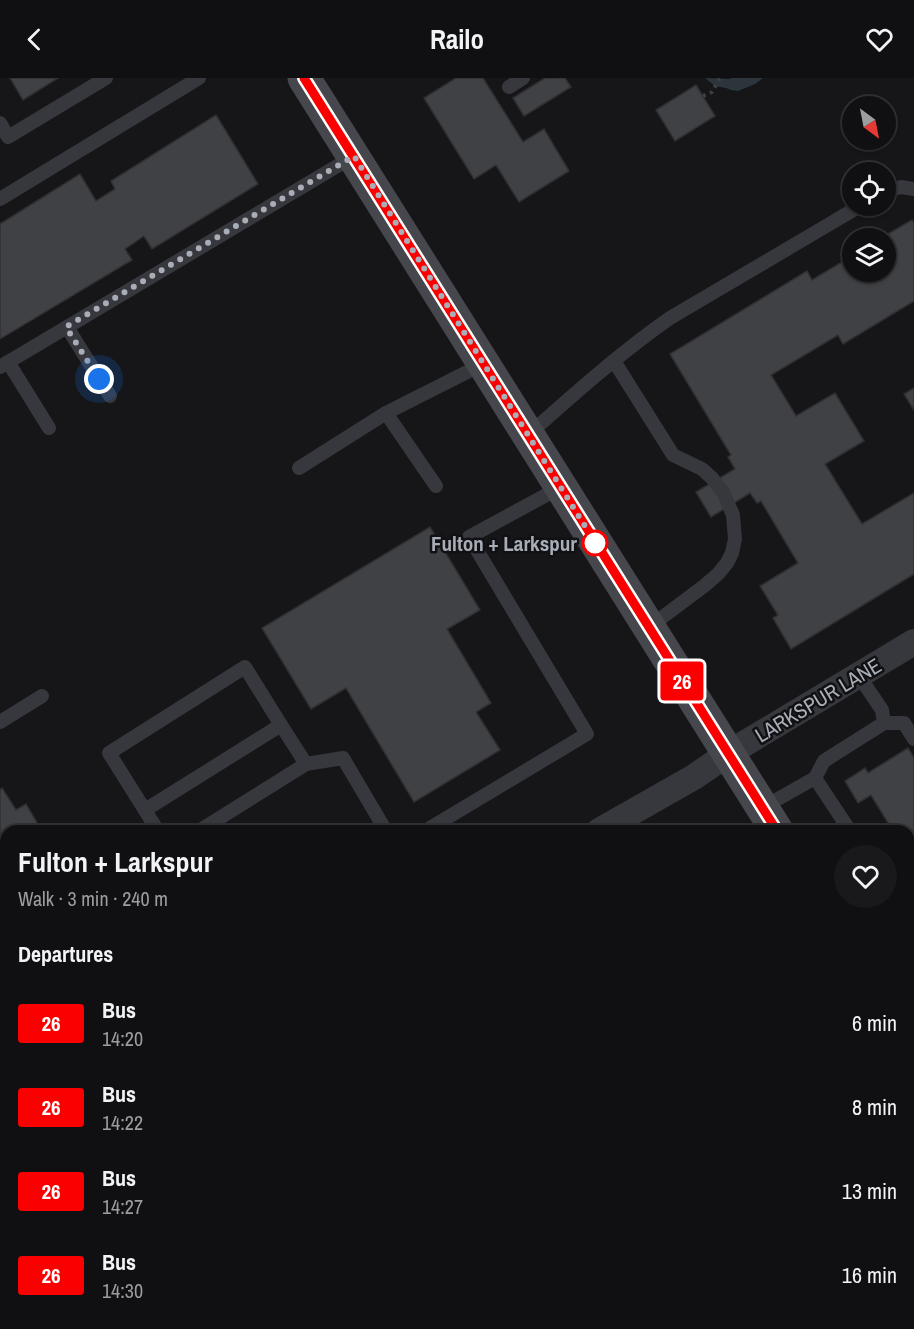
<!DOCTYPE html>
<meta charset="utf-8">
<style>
body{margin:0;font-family:"Archivo Narrow",sans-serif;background:#19191b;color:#f1f3f6;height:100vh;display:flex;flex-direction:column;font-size:22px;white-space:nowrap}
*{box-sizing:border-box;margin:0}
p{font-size:20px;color:#9c9d9f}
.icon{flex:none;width:33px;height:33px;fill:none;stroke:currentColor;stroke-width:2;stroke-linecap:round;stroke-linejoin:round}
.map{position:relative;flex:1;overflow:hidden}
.details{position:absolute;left:0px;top:747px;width:915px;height:504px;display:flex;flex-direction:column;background:#101012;border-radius:18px 18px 0 0;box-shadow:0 2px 4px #0004,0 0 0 2px #303032}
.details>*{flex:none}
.badge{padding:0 12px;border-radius:4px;font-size:21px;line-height:39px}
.needle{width:39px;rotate:148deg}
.fabs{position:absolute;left:842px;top:18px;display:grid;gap:12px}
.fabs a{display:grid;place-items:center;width:54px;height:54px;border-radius:50%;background:#101012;box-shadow:0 2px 4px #0004,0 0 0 2px #303032;font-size:30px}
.you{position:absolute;width:30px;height:30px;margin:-15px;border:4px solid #fff;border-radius:50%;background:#1a73e8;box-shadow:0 0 0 9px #1a73e833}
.map>.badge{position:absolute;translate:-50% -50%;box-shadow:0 0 0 3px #fff}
h2{padding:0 18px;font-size:22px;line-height:54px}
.round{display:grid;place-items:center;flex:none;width:63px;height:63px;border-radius:32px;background:#19191b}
.head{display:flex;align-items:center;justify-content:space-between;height:102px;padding:0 18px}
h1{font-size:28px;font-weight:700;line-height:45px}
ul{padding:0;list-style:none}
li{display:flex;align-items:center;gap:18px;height:84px;padding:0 18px}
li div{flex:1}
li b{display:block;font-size:22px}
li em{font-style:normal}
li .badge{min-width:66px;font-weight:700;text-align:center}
header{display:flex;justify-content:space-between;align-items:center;height:78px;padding:0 18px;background:#101012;font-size:27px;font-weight:700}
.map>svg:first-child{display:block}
.green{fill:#1e261f}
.water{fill:#2c353c}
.building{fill:#404145;stroke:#303034;stroke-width:1.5}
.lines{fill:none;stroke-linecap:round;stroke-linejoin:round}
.path{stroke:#3d3f44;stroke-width:4;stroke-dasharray:3 4.5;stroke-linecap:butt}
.service{stroke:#37383d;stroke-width:14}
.minor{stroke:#37383d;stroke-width:26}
.secondary{stroke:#45474d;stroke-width:33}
.line-casing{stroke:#fff;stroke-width:14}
.line{stroke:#fa0000;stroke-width:9}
.walk{stroke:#a8adb8;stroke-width:6;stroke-dasharray:0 10.8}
.stop-dot{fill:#fff;stroke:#fa0000;stroke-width:3}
.labels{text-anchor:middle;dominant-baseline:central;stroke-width:5;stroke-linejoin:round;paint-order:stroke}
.stop-label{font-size:21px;font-weight:bold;fill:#a8adb8;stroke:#111113;text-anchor:end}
.street-label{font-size:21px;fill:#a8adb8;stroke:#111113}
</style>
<header><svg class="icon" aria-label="back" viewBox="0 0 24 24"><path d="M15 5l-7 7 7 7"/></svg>Railo<svg class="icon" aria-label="heart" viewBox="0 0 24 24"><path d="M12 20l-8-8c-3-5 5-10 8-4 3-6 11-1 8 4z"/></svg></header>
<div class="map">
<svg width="914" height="1251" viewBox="0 0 914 1251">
<rect width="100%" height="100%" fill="#161618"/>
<path class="green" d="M0 919 6 929V1079L0 1083Z"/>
<path class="water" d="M705 0 729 1 732 0H763L755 6 738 13 731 12 726 10 715 8Z"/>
<g class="building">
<path d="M10 0H58L23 22Z"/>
<path d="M456 0H483L523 64 544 51 569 93 519 124 496 87 474 101 424 20Z"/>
<path d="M545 0H565L571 9 524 38 513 20Z"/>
<path d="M696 7 715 38 675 63 656 32Z"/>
<path d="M216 37 258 106 152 171 144 158 125 171 132 182 0 261V146L80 96 96 123 115 111 111 103Z"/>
<path d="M912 142 914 145V223L843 266 838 257 771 297 796 338 835 315 864 363 825 386 862 446 914 415V496L791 571 773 540 778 537 760 508 798 485 761 423 757 425 750 415 711 439 696 414 735 391 728 379 731 377 670 276 807 193 812 202 852 178V194H885V160H881Z"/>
<path d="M914 310V332L904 316Z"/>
<path d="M430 449 480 532 447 551 491 625 476 634 500 672 414 724 346 610 311 631 262 550Z"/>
<path d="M908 670 914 680V763L911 764 913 767 909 769V753H893L871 717 858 725 845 703 865 690 868 695Z"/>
<path d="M2 710 16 732 26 726 39 748 32 753H6V785L4 787 0 780V712Z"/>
</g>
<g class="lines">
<path class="path" d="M703 18 712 14 720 0"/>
<g class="service">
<path d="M509 9 523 0"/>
<path d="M0 45 8 59 106 0"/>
<path d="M885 113 901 109 914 111"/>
<path d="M0 121 199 0"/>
<path d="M67 249 110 318"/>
<path d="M614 283 673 377 702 391 712 400 723 414 733 437 735 461 732 475 727 485 718 496 704 508 648 550"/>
<path d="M8 284 49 350"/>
<path d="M0 289 354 78"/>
<path d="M528 357C574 316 620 275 670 240L860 128"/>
<path d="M299 390 386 335"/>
<path d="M436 408 386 335 483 286"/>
<path d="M0 644 42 618"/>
<path d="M884 645H904L914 661"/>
<path d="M815 700 850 753"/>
<path d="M762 730 815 700 824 683 884 645 882 632 859 598"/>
<path d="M145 732 281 647 306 686"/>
<path d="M158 753 109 675 245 589 281 647"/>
<path d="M199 753 306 686 343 680 386 753"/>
<path d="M425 753 587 656 469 459 561 409"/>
<path d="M909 810 912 808 914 810"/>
<path d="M909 1081 914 1078"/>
<path d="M746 1251 755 1245"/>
<path d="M873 1251 883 1245"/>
</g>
<g class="minor">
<path d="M599 753 694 699 729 675 914 564"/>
<path d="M0 886 6 895"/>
<path d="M0 1114 6 1110"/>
<path d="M224 1245 228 1251"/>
<path d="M393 1245 398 1251"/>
<path d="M542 1245 546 1251"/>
<path d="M427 1251 439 1245"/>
</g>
<g class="secondary">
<path d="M304 0 777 753"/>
<path d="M909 967 914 976"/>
</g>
</g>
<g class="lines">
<defs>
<path id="line" d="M304 0 777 753"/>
</defs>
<use href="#line" class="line-casing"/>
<use href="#line" class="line"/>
<path class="walk" d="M99 301 66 249 354 78 598 469 595 465"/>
</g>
<circle class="stop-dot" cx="595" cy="465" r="12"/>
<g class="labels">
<g class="stop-label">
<text x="577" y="465">Fulton + Larkspur</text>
</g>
<g class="street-label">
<text transform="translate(818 622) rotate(-31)">LARKSPUR LANE</text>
</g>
</g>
</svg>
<div class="fabs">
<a><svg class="needle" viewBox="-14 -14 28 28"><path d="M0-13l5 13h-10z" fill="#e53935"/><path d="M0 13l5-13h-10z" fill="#9c9d9f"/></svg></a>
<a><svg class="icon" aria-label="locate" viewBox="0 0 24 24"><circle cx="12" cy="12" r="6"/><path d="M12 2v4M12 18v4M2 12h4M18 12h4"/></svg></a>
<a><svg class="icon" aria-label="layers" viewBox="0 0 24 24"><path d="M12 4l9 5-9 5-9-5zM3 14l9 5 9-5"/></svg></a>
</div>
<div class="you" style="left:99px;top:301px"></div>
<b class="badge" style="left:682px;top:603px;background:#fa0000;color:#fff">26</b>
<section class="details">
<div class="head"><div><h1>Fulton + Larkspur</h1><p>Walk · 3 min · 240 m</p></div><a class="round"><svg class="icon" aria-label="heart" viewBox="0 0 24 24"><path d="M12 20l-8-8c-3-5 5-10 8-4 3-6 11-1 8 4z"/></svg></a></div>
<h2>Departures</h2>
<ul>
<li><span class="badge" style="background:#fa0000;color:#fff">26</span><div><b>Bus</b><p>14:20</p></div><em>6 min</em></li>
<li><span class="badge" style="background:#fa0000;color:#fff">26</span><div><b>Bus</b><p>14:22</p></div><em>8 min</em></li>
<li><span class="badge" style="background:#fa0000;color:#fff">26</span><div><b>Bus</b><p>14:27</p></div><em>13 min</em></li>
<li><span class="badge" style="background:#fa0000;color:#fff">26</span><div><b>Bus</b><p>14:30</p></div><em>16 min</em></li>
</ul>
</section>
</div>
